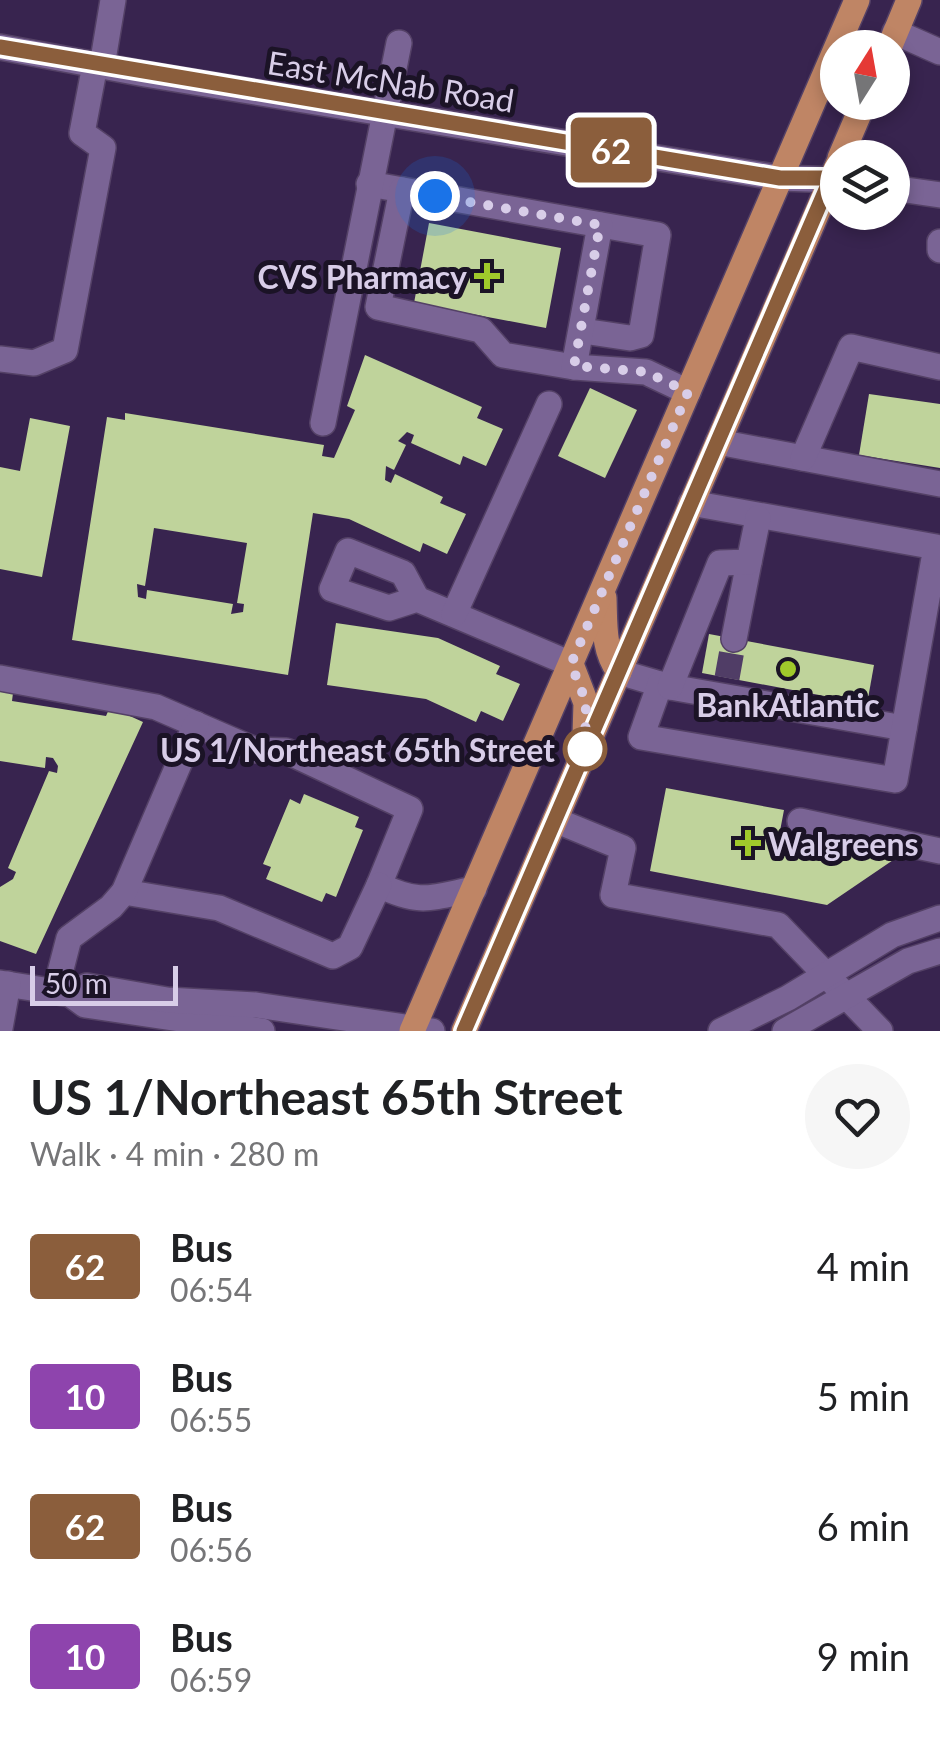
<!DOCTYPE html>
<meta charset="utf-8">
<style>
body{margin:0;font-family:Lato,sans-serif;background:#f6f6f6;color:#202124;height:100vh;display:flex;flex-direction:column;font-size:38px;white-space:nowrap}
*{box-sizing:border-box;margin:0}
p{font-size:32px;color:#757577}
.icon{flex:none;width:55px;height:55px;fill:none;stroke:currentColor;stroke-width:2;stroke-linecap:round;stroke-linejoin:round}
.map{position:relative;height:1031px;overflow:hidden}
.side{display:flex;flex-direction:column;background:#fff;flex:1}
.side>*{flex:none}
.badge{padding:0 20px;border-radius:8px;font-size:35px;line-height:65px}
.needle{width:65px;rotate:11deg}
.fabs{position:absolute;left:820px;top:30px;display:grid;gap:20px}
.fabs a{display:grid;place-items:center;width:90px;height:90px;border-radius:50%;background:#fff;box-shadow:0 5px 15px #0003;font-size:50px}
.scale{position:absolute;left:30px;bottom:25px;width:148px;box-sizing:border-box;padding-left:10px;border:5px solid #d8cde8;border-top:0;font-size:28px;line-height:35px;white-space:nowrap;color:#d8cde8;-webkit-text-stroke:8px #1b1326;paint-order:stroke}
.you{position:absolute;width:50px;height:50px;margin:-25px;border:8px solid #fff;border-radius:50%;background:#1a73e8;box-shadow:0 0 0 15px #1a73e833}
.map>.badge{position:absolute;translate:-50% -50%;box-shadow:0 0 0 5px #fff}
.round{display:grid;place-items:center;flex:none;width:105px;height:105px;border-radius:52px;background:#f6f6f6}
.overview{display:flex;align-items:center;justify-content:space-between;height:170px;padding:0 30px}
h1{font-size:48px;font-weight:700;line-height:75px}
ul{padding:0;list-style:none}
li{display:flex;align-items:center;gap:30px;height:130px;padding:0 30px}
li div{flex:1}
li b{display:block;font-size:38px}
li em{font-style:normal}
li .badge{min-width:110px;font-weight:700;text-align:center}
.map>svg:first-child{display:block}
.building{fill:#bfd39b;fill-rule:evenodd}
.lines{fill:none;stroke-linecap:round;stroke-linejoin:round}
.minor-tunnel{stroke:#503d66;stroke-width:25;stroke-dasharray:25 12;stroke-linecap:butt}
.minor-casing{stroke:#544166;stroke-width:28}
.major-casing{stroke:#544166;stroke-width:28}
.minor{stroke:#7a6495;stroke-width:25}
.major{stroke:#bf8565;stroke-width:25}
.line-casing{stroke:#fff;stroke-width:22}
.line{stroke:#8b5e3c;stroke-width:15}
.walk{stroke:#d8cde8;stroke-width:10;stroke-dasharray:0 18}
.poi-dot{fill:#a0c92b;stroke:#1b1326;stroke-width:4}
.stop-dot{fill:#fff;stroke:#8b5e3c;stroke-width:5}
.labels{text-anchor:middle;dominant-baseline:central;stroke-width:10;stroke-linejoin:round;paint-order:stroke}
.street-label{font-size:32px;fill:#d8cde8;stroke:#1b1326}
.poi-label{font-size:32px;font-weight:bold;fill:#d8cde8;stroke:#1b1326;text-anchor:end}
.stop-label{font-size:32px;font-weight:bold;fill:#d8cde8;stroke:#1b1326;text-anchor:end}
</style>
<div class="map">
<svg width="940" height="1031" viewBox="0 0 940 1031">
<rect width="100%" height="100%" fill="#38244f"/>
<g class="building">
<path d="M429 223 561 248 546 328 414 303Z"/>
<path d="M365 355 482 407 477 418 503 429 486 466 463 456 460 465 411 443 414 435 407 432 398 441 406 445 394 470 386 466 385 480 391 483 395 474 443 497 440 503 466 514 447 554 423 543 420 552 349 519 313 513 288 675 72 640 107 417 125 420V413L324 445 322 456 334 458 355 410 347 406ZM154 528 247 543 237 603 244 604 243 612 231 614 233 604 147 590 146 599 138 597 137 584 145 586Z"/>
<path d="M590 388 637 410 605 478 558 456Z"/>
<path d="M869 394 940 404V468L859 455Z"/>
<path d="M30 418 70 426 42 577 0 569V467L20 471Z"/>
<path d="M336 623 438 638 500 666 496 674 520 684 503 721 481 711 476 722 426 699 327 685Z"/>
<path d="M709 634 874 665 867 704 702 673Z"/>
<path d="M0 690 13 693 12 701 106 716 110 707 143 722 36 954 0 941V887L13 879 16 872 8 868 49 771 57 773 58 766 53 758 46 757 45 768 0 761Z"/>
<path d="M666 788 784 810 780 831 902 854 827 905 650 871Z"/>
<path d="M304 794 359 817 355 827 363 830 336 897 326 893 322 902 266 879 271 867 263 864 290 799 300 804Z"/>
</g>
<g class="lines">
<path class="minor-tunnel" d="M727 678 734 639"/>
<defs>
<g id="minor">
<path d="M895 32 940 52"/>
<path d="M0 47 145 74 780 178 838 180"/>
<path d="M102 66 113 0"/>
<path d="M369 184 658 235 641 335 630 338 583 331"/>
<path d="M892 188 940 195"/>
<path d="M402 190 378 307 481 330 503 355 574 367"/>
<path d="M600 225 574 367 646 372 688 392"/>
<path d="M940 242V250"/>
<path d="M0 359 34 363 65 350 103 148 82 133 95 65"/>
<path d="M323 423 399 43"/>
<path d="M718 442 940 484"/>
<path d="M803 458 851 347 940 367"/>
<path d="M417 599 389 608 332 589 348 551 403 573 417 599 571 664"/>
<path d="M454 614 549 404"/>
<path d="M734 639 749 562"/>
<path d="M619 672 670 687 904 728"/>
<path d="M0 678 156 707 255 750 286 751 410 809 379 885C420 905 430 898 474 889"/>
<path d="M660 684 641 737 895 780 936 547 691 503"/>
<path d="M670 687 720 563 749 562 758 518"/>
<path d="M555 820 623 848 613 895 778 925 880 1031"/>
<path d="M800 821 940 851"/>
<path d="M124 892 219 908 333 956 350 947 379 885"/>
<path d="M0 983 70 994 85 1005 262 1031"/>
<path d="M55 992 69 938 111 907 124 892 196 724"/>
<path d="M70 994 87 986 167 1000 256 1005 432 1031"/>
<path d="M0 1028 8 984"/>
<path d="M721 1031 788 998 892 935 940 918"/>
<path d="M785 1031 908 961 940 951"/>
</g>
<g id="major">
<path d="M889 48 909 0"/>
<path d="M840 158 864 102"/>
<path d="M604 598C605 626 603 649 619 672"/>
<path d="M571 664 586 703 585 735"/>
<path d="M412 1031 857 0"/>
<path d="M464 1031 838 164"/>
</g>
</defs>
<use href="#minor" class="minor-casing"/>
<use href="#major" class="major-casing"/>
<use href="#minor" class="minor"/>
<use href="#major" class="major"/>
</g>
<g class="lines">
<defs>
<path id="line" d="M0 47 780 178H831L464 1031"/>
</defs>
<use href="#line" class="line-casing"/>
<use href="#line" class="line"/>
<path class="walk" d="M435 196 600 225 574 366 646 372 688 392 571 664 586 702 585 749"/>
</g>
<g class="poi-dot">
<path d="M482 261h10v10h10v10h-10v10h-10v-10h-10v-10h10z"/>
<circle cx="788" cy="669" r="10"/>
<path d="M743 828h10v10h10v10h-10v10h-10v-10h-10v-10h10z"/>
</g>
<circle class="stop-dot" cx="585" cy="749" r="20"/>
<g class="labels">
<g class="street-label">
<text transform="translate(391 81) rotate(9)">East McNab Road</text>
</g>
<g class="poi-label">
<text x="467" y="276">CVS Pharmacy</text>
<text x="788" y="704" text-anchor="middle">BankAtlantic</text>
<text x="768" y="843" text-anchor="start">Walgreens</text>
</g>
<g class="stop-label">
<text x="555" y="749">US 1/Northeast 65th Street</text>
</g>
</g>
</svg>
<div class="fabs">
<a><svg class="needle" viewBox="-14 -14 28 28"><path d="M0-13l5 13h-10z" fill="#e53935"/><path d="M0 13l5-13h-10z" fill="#757577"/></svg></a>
<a><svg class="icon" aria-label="layers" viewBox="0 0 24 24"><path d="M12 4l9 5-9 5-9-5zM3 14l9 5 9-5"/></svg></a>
</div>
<div class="scale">50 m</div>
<div class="you" style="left:435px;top:196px"></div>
<b class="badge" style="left:611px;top:150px;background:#8b5e3c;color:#fff">62</b>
</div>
<section class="side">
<div class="overview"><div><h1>US 1/Northeast 65th Street</h1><p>Walk · 4 min · 280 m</p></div><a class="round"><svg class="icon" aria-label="heart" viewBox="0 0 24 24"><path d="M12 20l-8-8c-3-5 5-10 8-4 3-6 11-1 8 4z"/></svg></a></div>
<ul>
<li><span class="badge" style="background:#8b5e3c;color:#fff">62</span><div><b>Bus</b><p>06:54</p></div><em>4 min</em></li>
<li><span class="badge" style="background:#8e44ad;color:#fff">10</span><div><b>Bus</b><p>06:55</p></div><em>5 min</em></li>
<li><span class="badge" style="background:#8b5e3c;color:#fff">62</span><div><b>Bus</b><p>06:56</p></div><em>6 min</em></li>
<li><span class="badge" style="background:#8e44ad;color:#fff">10</span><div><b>Bus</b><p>06:59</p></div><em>9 min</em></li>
</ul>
</section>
